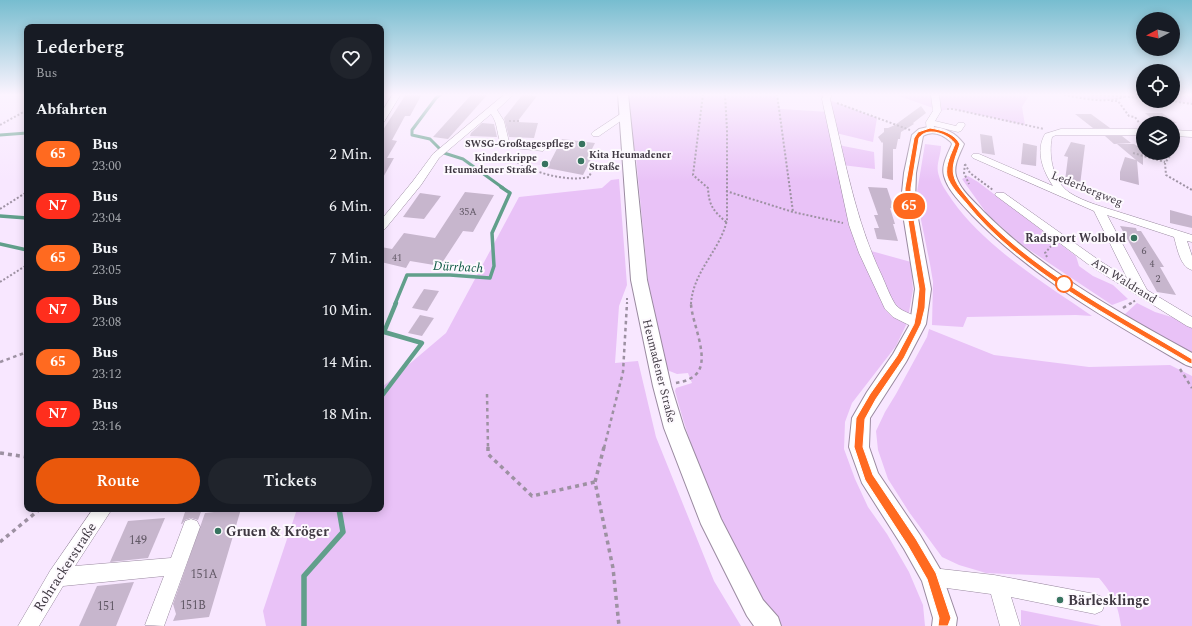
<!DOCTYPE html>
<html lang="de">
<meta charset="utf-8">
<style>
body{margin:0;font-family:Spectral,serif;background:#20242c;color:#f1f3f6;height:100vh;display:flex;flex-direction:column;font-size:15px;white-space:nowrap}
*{box-sizing:border-box;margin:0}
p{font-size:13px;color:#9ea1a6}
.icon{flex:none;width:22px;height:22px;fill:none;stroke:currentColor;stroke-width:2;stroke-linecap:round;stroke-linejoin:round}
.map{position:relative;flex:1;overflow:hidden}
.sheet{position:absolute;left:24px;top:24px;width:360px;height:488px;display:flex;flex-direction:column;background:#171b24;border-radius:8px;box-shadow:0 2px 10px #0003}
.sheet>*{flex:none}
.badge{padding:0 8px;border-radius:13px;font-size:14px;line-height:26px}
.needle{width:26px;rotate:263deg}
.fabs{position:absolute;left:1136px;top:12px;display:grid;gap:8px}
.fabs a{display:grid;place-items:center;width:44px;height:44px;border-radius:50%;background:#171b24;box-shadow:0 2px 10px #0003;font-size:20px}
.map>.badge{position:absolute;translate:-50% -50%;box-shadow:0 0 0 2px #fff}
h2{padding:0 12px;font-size:15px;line-height:36px}
.round{display:grid;place-items:center;flex:none;width:42px;height:42px;border-radius:21px;background:#20242c}
.head{display:flex;align-items:center;justify-content:space-between;height:68px;padding:0 12px}
h1{font-size:19px;font-weight:600;line-height:30px}
.primary-button{display:flex;gap:8px;margin-top:auto;padding:8px 12px}
.primary-button a{flex:1;height:46px;border-radius:24px;background:#ea580c;color:#fff;font-size:16px;font-weight:600;line-height:46px;text-align:center}
.primary-button a+a{background:#20242c;color:#f1f3f6}
ul{padding:0;list-style:none}
li{display:flex;align-items:center;gap:12px;height:52px;padding:0 12px}
li div{flex:1}
li b{display:block;font-size:15px}
li em{font-style:normal}
li .badge{min-width:44px;font-weight:700;text-align:center}
.map>svg:first-child{display:block}
.built{fill:#f1dbf9}
.green{fill:#e9c2f7}
.lines{fill:none;stroke-linecap:round;stroke-linejoin:round}
.stream-far3{stroke:#619f8b;stroke-width:3}
.stream-far2{stroke:#619f8b;stroke-width:3.5}
.stream-far1{stroke:#619f8b;stroke-width:4.5}
.stream{stroke:#619f8b;stroke-width:5.5}
.building{fill:#c7b6cd}
.minor-casing{stroke:#9a8aa0;stroke-width:1}
.major-casing{stroke:#9a8aa0;stroke-width:2}
.path-far2{stroke:#9d91a2;stroke-width:2;stroke-dasharray:2 2;stroke-linecap:butt}
.path-far1{stroke:#9d91a2;stroke-width:2.5;stroke-dasharray:3.5 3.5;stroke-linecap:butt}
.path{stroke:#9d91a2;stroke-width:3.5;stroke-dasharray:4 4;stroke-linecap:butt}
.minor{fill:#fff;fill-rule:evenodd}
.major{fill:#fff;fill-rule:evenodd}
.line{fill:#ff6a20;stroke:#fff}
.poi-dot{fill:#37745f;stroke:#fdf9fe;stroke-width:1.5}
.stop-dot{fill:#fff;stroke:#ff6a20;stroke-width:2}
.labels{text-anchor:middle;dominant-baseline:central;stroke-width:4;stroke-linejoin:round;paint-order:stroke}
.far-poi-label{font-size:10px;font-weight:bold;fill:#3f3842;stroke:#fdf9fe;text-anchor:end}
.number-label{font-size:10px;fill:#615865}
.street-label{font-size:12px;fill:#3f3842;stroke:#fdf9fe}
.poi-label{font-size:12px;font-weight:bold;fill:#3f3842;stroke:#fdf9fe;text-anchor:end}
.near-number-label{font-size:12px;fill:#615865}
.water-label{font-size:13px;font-style:italic;fill:#0d5944;stroke:#fdf9fe}
.near-poi-label{font-size:14px;font-weight:bold;fill:#3f3842;stroke:#fdf9fe;text-anchor:start}
.near-street-label{font-size:14px;fill:#3f3842;stroke:#fdf9fe}
</style>
<div class="map">
<svg width="1192" height="626" viewBox="0 0 1192 626">
<rect width="100%" height="100%" fill="#f8e7ff"/>
<path class="built" d="M521 157 550 161 560 159 555 170 548 169 545 168 546 166 518 162Z"/>
<g class="green">
<path d="M627 94H777L780 109 830 112 826 99 813 94H828L827 99 877 118 873 142 836 133 838 145 874 152 875 169 842 165 864 249 911 262 913 290 907 323 896 346 852 403 845 422 844 449 855 479 868 507 887 534 909 572 923 605 925 626H782C755 601 736 557 722 524 704 481 687 437 675 391L676 388 692 383 688 373 677 374 667 370 649 291 636 157H646L635 153Z"/>
<path d="M893 94H1030L1022 107 1025 125 953 109 937 111 936 109Z"/>
<path d="M1060 94H1143V98L1124 97 1119 99 1106 100 1085 98Z"/>
<path d="M1173 94H1192V104L1171 101H1173Z"/>
<path d="M925 144 941 146C941 156 935 165 939 176 941 185 947 192 952 200 986 248 1044 283 1092 316L1076 315 967 317 963 327 932 325 933 282 930 264 918 205 917 192Z"/>
<path d="M968 176 978 182 1076 256 1079 266 1093 276 1113 285 1128 299 1112 305 1022 245 987 214 962 179Z"/>
<path d="M619 179 627 285 619 306 615 363 638 361 656 437 714 581 741 626H266L263 611 297 509H381V388L446 333 519 197 602 188 611 180Z"/>
<path d="M1137 303 1155 312 1178 319 1192 328V353L1124 315Z"/>
<path d="M929 329 994 355 1089 367 1170 365 1192 376V626H1121C1118 604 1113 595 1099 578L986 573 959 565 942 557 909 512 888 479 878 450 876 431 885 412 896 394 927 337Z"/>
<path d="M1021 610 1101 626H1021Z"/>
</g>
<g class="lines">
<g class="stream-far3">
<path d="M441 94 436 98 412 130V135L430 139 444 153 463 159 503 188"/>
<path d="M0 135 27 133"/>
</g>
<g class="stream-far2">
<path d="M0 216 27 218"/>
<path d="M0 244 27 250"/>
<path d="M395 304 407 275H450L490 278 494 266 492 233 510 193 501 187"/>
</g>
<path class="stream-far1" d="M381 397 422 343 384 332 396 303"/>
<path class="stream" d="M304 626V576L343 532 339 509"/>
</g>
<g class="building">
<path d="M406 94H422L410 116H405L392 140 397 141 387 158H394L381 181V133Z"/>
<path d="M472 94H488L448 139 433 137Z"/>
<path d="M523 94 537 96 517 122 538 123 534 138 509 137 504 118Z"/>
<path d="M921 106 926 113 913 123 914 124 901 132 900 139H898L896 149H893V180L882 178 883 142 882 143 878 137 884 132V128H888L895 125Z"/>
<path d="M1145 113H1162L1177 123H1157Z"/>
<path d="M1075 114H1091L1110 128H1093Z"/>
<path d="M482 123 494 124 497 137 470 136 471 133Z"/>
<path d="M980 134 992 136 995 155 982 153Z"/>
<path d="M1105 136H1122L1131 143 1114 144Z"/>
<path d="M562 139 595 143 591 151H595L583 175 547 168Z"/>
<path d="M1071 142 1085 145 1080 185 1065 181 1068 157 1064 156Z"/>
<path d="M1023 143 1037 146 1036 166 1021 164Z"/>
<path d="M1117 144H1134L1143 150V165L1137 161 1139 185 1120 180V172L1125 157 1136 160Z"/>
<path d="M868 187 887 188 894 209 890 208 895 224H893L898 241 877 239 874 228H879L874 215H878Z"/>
<path d="M465 192 494 195 473 232 463 231 440 266 410 261 406 268 381 262V247L392 249 404 233 435 238Z"/>
<path d="M420 193 441 196 424 219 403 217Z"/>
<path d="M1170 210 1192 216V228L1170 223Z"/>
<path d="M1120 226 1136 228 1137 231H1141L1164 267H1160L1176 295 1157 292Z"/>
<path d="M424 289 439 291 427 311 412 308Z"/>
<path d="M420 315 434 318 422 336 408 333Z"/>
<path d="M186 509H202L198 520 191 518 185 520 182 524H181Z"/>
<path d="M241 509 209 617 173 621 176 614 173 604 205 513Z"/>
<path d="M165 518 148 558 110 562 128 521Z"/>
<path d="M134 582 116 626H79L97 586Z"/>
</g>
<g class="lines">
<defs>
<g id="minor">
<path d="M393 94H401L384 122 381 123V113Z"/>
<path d="M505 94H514L497 110 504 121 509 142 543 147 545 149 543 151 503 147C496 137 499 124 491 114L439 158 421 185 385 229 381 230V220L413 181 433 154Z"/>
<path d="M824 94H832L830 99C845 159 855 220 882 276 886 285 890 296 895 304 902 314 919 314 925 324L923 327 918 329 913 327 893 317 885 309 859 253 849 225 822 99Z"/>
<path d="M931 94H939L941 111 935 121 956 126 958 123H964L965 125 961 131 958 132 934 126 933 132H927L926 122 933 111Z"/>
<path d="M625 111 628 112 629 114 628 116 599 136H593L591 134 593 132Z"/>
<path d="M1061 129H1143V135H1056L1052 137C1048 156 1053 182 1070 193 1084 202 1106 208 1122 213 1145 220 1169 228 1192 235V242L1187 241 1192 256V270C1180 267 1177 247 1174 237L1107 215 1147 290 1192 317V328L1187 326 1092 267 995 195 996 193H1004L1100 261 1127 278 1094 211 973 158 971 156 973 154H979L1053 186C1043 171 1035 151 1045 134Z"/>
<path d="M1173 130 1192 131V137L1173 136Z"/>
<path d="M93 509H112L75 566 171 558 185 521 191 519 197 521 200 527 164 626 145 625 164 576 63 586 39 626H18L50 571Z"/>
<path d="M932 568 994 575 1095 594 1102 597 1105 604 1102 611 1095 614 1011 597 1020 626H1000L991 594 932 586 925 583 923 577 925 571Z"/>
</g>
<g id="major">
<path d="M618 94H628L647 280 671 386 684 428 721 519 763 600 778 617 781 626H754L747 616 701 524 664 428 653 386 631 280Z"/>
<path d="M928 127C943 126 955 132 964 144 960 154 953 165 956 176 960 190 974 201 984 212 1044 272 1118 312 1192 353V367L1186 365C1110 321 1034 279 972 215 962 204 948 191 944 176 941 165 948 154 952 144L951 142C943 135 933 130 923 136L916 173 915 202 931 289 926 324 906 362 870 418 869 447 878 473 920 535 940 569 957 618 956 626H932L933 618 922 581 904 549 862 483 849 447 852 418 867 392 893 354 910 324 915 289 901 202 904 173 912 135 919 129Z"/>
</g>
</defs>
<use href="#minor" class="minor-casing"/>
<use href="#major" class="major-casing"/>
<g class="path-far2">
<path d="M703 94 693 175 708 188C709 207 714 211 727 223"/>
<path d="M777 94 793 212"/>
<path d="M1060 94C1081 98 1103 104 1124 97"/>
<path d="M1088 94 1143 98"/>
<path d="M1111 101H1118L1129 116 1135 117 1140 124"/>
<path d="M1171 101 1192 104"/>
<path d="M837 103 910 130"/>
<path d="M947 109H953L1044 129"/>
<path d="M509 121H520"/>
<path d="M0 125 27 110"/>
<path d="M1173 142 1175 145 1173 152"/>
<path d="M519 153 515 161C535 173 566 182 589 177L595 164"/>
<path d="M1133 153 1165 162"/>
<path d="M1172 153 1165 163 1166 175 1192 190"/>
<path d="M965 164 964 173 969 184"/>
<path d="M965 164 970 173 993 190"/>
<path d="M726 191 793 212 843 223"/>
<path d="M0 209 27 192"/>
<path d="M1047 257 1045 253 1053 244"/>
<path d="M0 282 27 265"/>
<path d="M627 304V296"/>
<path d="M691 304C693 271 720 251 727 220V130L725 94"/>
<path d="M1130 304 1136 300"/>
</g>
<g class="path-far1">
<path d="M1123 308 1131 303"/>
<path d="M0 362 27 352"/>
<path d="M1180 369 1192 388"/>
<path d="M676 383C681 382 687 381 691 378 715 366 691 323 691 303"/>
<path d="M487 394 488 448"/>
<path d="M604 448 623 372 627 303"/>
</g>
<g class="path">
<path d="M488 447V454L532 496 595 482"/>
<path d="M604 447 595 482 613 568 619 626"/>
<path d="M0 453 27 457"/>
<path d="M0 542 40 509"/>
</g>
<use href="#minor" class="minor"/>
<use href="#major" class="major"/>
</g>
<linearGradient id="sky" x2="0" y2="1"><stop stop-color="#77bdcf"/><stop offset="0.52" stop-color="#fcf4ff"/><stop offset="1" stop-color="#fcf4ff" stop-opacity="0"/></linearGradient>
<rect width="1192" height="182" fill="url(#sky)"/>
<path class="line" d="M930 128C942 130 954 133 960 144 957 154 951 165 954 176 956 185 964 193 970 201 1025 268 1120 315 1192 359V364L1189 363C1115 319 1020 271 966 203 959 195 950 186 947 176 945 165 951 154 955 144 949 134 927 126 919 138L911 188V202L926 289 925 308 921 324 904 358 876 399 865 419 863 447 873 475 916 539 936 573 951 618 948 626H938L939 618 927 579 908 546 865 480 854 447 856 418 870 394 897 356 914 324 917 308 919 289 905 202V188L914 138 918 132Z"/>
<g class="poi-dot">
<circle cx="582" cy="144" r="4"/>
<circle cx="581" cy="161" r="4"/>
<circle cx="545" cy="164" r="4"/>
<circle cx="1134" cy="238" r="4"/>
<circle cx="218" cy="531" r="4"/>
<circle cx="1060" cy="600" r="4"/>
</g>
<circle class="stop-dot" cx="1064" cy="284" r="8"/>
<g class="labels">
<g class="far-poi-label">
<text x="574" y="144">SWSG-Großtagespflege</text>
<text x="589" y="155" text-anchor="start">Kita Heumadener<tspan x="589" dy="12">Straße</tspan></text>
<text x="537" y="158">Kinderkrippe<tspan x="537" dy="12">Heumadener Straße</tspan></text>
</g>
<g class="number-label">
<text x="468" y="212">35A</text>
<text x="1144" y="251">6</text>
<text x="397" y="258">41</text>
<text x="1152" y="264">4</text>
<text x="1158" y="279">2</text>
</g>
<g class="street-label">
<text transform="translate(1087 189) rotate(22)">Lederbergweg</text>
<text transform="translate(1124 281) rotate(32)">Am Waldrand</text>
<text transform="translate(659 371) rotate(76)">Heumadener Straße</text>
</g>
<g class="poi-label">
<text x="1126" y="238">Radsport Wolbold</text>
</g>
<g class="near-number-label">
<text x="138" y="540">149</text>
<text x="204" y="574">151A</text>
<text x="193" y="605">151B</text>
<text x="106" y="606">151</text>
</g>
<g class="water-label">
<text transform="translate(458 267) rotate(3)">Dürrbach</text>
</g>
<g class="near-poi-label">
<text x="226" y="531">Gruen &amp; Kröger</text>
<text x="1068" y="600">Bärlesklinge</text>
</g>
<g class="near-street-label">
<text transform="translate(65 567) rotate(-57)">Rohrackerstraße</text>
</g>
</g>
</svg>
<div class="fabs">
<a><svg class="needle" viewBox="-14 -14 28 28"><path d="M0-13l5 13h-10z" fill="#e53935"/><path d="M0 13l5-13h-10z" fill="#9ea1a6"/></svg></a>
<a><svg class="icon" aria-label="locate" viewBox="0 0 24 24"><circle cx="12" cy="12" r="6"/><path d="M12 2v4M12 18v4M2 12h4M18 12h4"/></svg></a>
<a><svg class="icon" aria-label="layers" viewBox="0 0 24 24"><path d="M12 4l9 5-9 5-9-5zM3 14l9 5 9-5"/></svg></a>
</div>
<b class="badge" style="left:909px;top:206px;background:#ff6a20;color:#fff">65</b>
<section class="sheet">
<div class="head"><div><h1>Lederberg</h1><p>Bus</p></div><a class="round"><svg class="icon" aria-label="heart" viewBox="0 0 24 24"><path d="M12 20l-8-8c-3-5 5-10 8-4 3-6 11-1 8 4z"/></svg></a></div>
<h2>Abfahrten</h2>
<ul>
<li><span class="badge" style="background:#ff6a20;color:#fff">65</span><div><b>Bus</b><p>23:00</p></div><em>2 Min.</em></li>
<li><span class="badge" style="background:#ff2e1d;color:#fff">N7</span><div><b>Bus</b><p>23:04</p></div><em>6 Min.</em></li>
<li><span class="badge" style="background:#ff6a20;color:#fff">65</span><div><b>Bus</b><p>23:05</p></div><em>7 Min.</em></li>
<li><span class="badge" style="background:#ff2e1d;color:#fff">N7</span><div><b>Bus</b><p>23:08</p></div><em>10 Min.</em></li>
<li><span class="badge" style="background:#ff6a20;color:#fff">65</span><div><b>Bus</b><p>23:12</p></div><em>14 Min.</em></li>
<li><span class="badge" style="background:#ff2e1d;color:#fff">N7</span><div><b>Bus</b><p>23:16</p></div><em>18 Min.</em></li>
</ul>
<div class="primary-button"><a>Route</a><a>Tickets</a></div>
</section>
</div>
